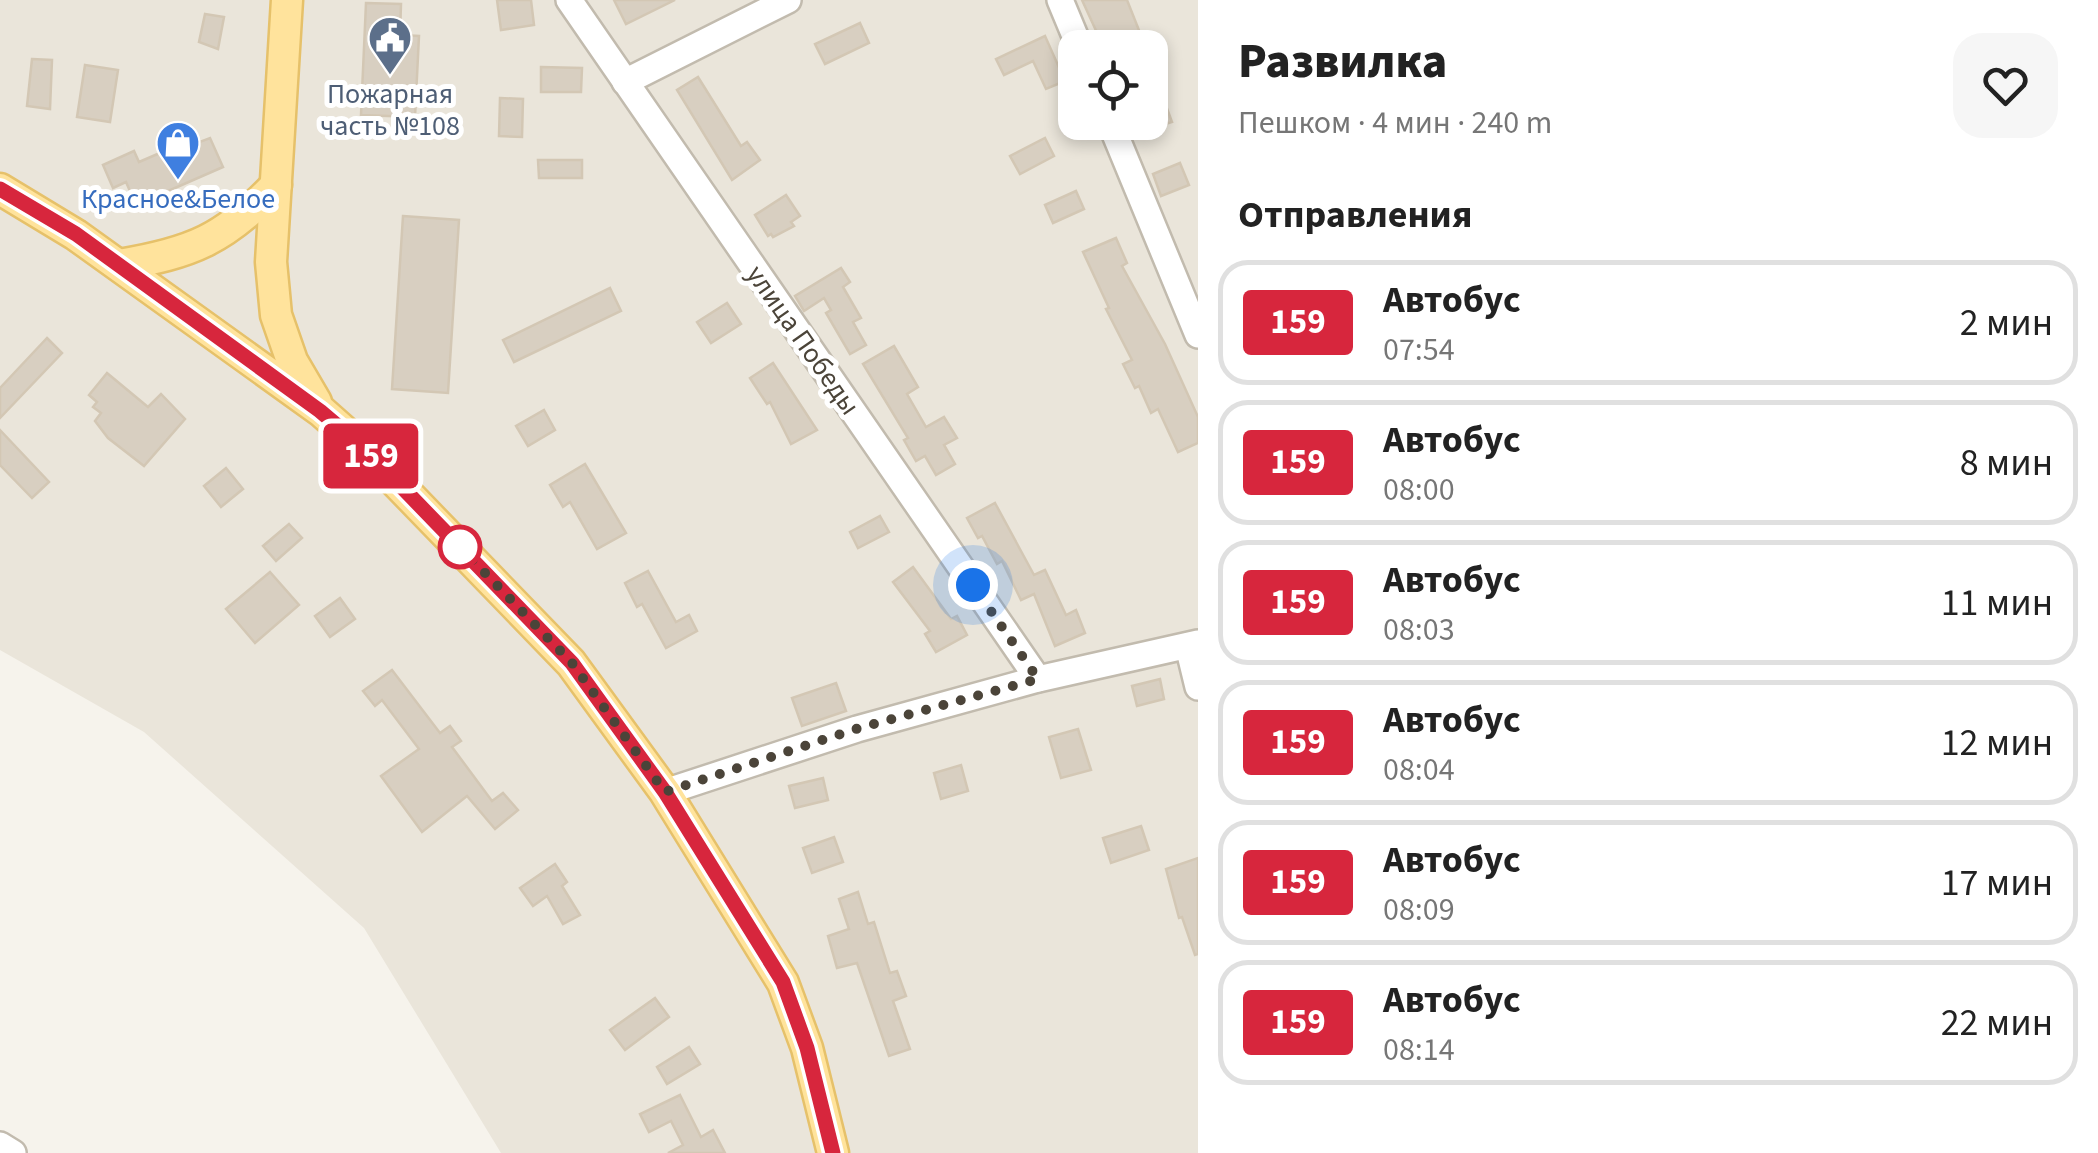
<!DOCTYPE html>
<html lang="ru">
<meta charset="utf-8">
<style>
body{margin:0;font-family:"Source Sans 3",sans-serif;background:#f6f6f6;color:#222;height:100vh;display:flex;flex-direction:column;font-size:38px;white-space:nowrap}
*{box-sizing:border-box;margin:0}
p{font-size:32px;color:#767676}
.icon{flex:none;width:55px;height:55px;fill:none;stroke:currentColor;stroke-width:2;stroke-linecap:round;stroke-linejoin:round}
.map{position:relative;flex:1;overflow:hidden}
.drawer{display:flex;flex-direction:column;background:#fff;width:900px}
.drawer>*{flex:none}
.badge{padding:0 20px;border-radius:8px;font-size:35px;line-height:65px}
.buttons{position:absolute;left:1058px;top:30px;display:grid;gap:20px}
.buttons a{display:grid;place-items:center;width:110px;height:110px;border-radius:20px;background:#fff;box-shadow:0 5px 15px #0003;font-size:50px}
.you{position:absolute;width:50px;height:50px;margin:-25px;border:8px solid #fff;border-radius:50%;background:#1a73e8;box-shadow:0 0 0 15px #1a73e833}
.map>.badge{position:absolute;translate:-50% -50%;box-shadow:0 0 0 5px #fff}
h2{padding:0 40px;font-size:38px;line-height:90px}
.round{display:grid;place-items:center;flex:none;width:105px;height:105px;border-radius:30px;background:#f6f6f6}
.overview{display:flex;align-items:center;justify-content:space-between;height:170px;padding:0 40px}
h1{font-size:48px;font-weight:800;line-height:75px}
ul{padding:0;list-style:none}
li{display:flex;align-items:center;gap:30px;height:125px;margin:0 20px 15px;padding:0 20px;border:5px solid #e0e0e0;border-radius:30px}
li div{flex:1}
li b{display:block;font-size:38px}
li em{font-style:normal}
li .badge{min-width:110px;font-weight:700;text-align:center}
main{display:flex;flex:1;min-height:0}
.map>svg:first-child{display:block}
.residential{fill:#eae5da;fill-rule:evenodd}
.building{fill:#d8cfc1;stroke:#d3c7b4;stroke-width:2.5}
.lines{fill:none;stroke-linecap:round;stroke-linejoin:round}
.minor-casing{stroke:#c2bbae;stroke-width:30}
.major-casing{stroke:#e6c16a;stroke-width:35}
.minor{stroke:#fff;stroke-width:25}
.major{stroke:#ffe39c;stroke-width:30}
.line-casing{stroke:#fff;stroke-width:22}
.line{stroke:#d7263d;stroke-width:15}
.walk{stroke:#4b4439;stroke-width:10;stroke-dasharray:0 18}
.stop-dot{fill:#fff;stroke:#d7263d;stroke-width:5}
.labels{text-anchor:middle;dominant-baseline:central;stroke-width:10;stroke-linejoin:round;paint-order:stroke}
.service-label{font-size:28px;fill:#4e5e75;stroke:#fff}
.shop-label{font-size:28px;fill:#366cbe;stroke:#fff}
.street-label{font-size:28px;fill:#4b4439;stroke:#fff}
</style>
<main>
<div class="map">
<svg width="1198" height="1153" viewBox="0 0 1198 1153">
<rect width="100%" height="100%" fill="#f6f3ec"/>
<path class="residential" d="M0 0H1198V1153H501L364 928 144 732 0 650ZM1075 48H1150V122H1075Z"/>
<g class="building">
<path d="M497 0H531L534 25 501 30Z"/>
<path d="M614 0H675L626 24Z"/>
<path d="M1082 0H1127L1146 48H1104Z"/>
<path d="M366 3 401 4 400 35 419 36 415 117 361 115Z"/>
<path d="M205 14 224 17 218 49 199 42Z"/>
<path d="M860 23 869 43 825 64 815 44Z"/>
<path d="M1045 36 1065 81 1046 89 1033 61 1004 75 996 59Z"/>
<path d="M32 59 52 60 50 109 27 106Z"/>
<path d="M85 65 118 70 110 122 77 117Z"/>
<path d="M541 67 582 68 581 92H541Z"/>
<path d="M1152 68 1172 122 1150 129V69Z"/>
<path d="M698 77 741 146 747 142 760 160 732 180 677 90Z"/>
<path d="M500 98 523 99 522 137 499 136Z"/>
<path d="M210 138 223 167 136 205 126 182 113 188 103 165 134 151 139 162 190 140 192 145Z"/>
<path d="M1045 138 1054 156 1020 174 1010 156Z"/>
<path d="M538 160H582V178H539Z"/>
<path d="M1180 163 1189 185 1161 196 1153 174Z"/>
<path d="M1076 191 1084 209 1053 223 1045 205Z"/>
<path d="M786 195 800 216 791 222 794 226 773 237 771 234 768 236 755 215Z"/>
<path d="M403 216 459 220 448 393 392 389Z"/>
<path d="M1116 238 1127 263 1122 266 1165 344 1198 417V443L1178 452 1158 409 1151 413 1139 386 1135 388 1123 364 1132 360 1106 309 1109 308 1083 252Z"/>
<path d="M841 268 850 282 843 287 861 318 853 322 866 345 850 354 826 313 831 310 824 298 804 311 795 296Z"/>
<path d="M610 288 621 311 514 362 503 340Z"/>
<path d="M727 303 741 324 711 343 697 322Z"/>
<path d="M47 338 62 353 0 418V388Z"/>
<path d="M894 346 918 387 907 394 926 427 944 417 957 438 944 445 955 464 936 475 925 456 916 461 904 440 908 438 863 364Z"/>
<path d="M773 363 817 430 791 444 770 402 767 404 750 378Z"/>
<path d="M107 373 148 407 161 394 185 419 144 466 108 438 95 421 101 413 93 407 97 402 89 395Z"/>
<path d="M544 410 555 430 528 446 516 426Z"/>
<path d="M0 430 49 482 32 498 0 465Z"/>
<path d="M585 464 626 533 597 549 570 502 563 507 550 485Z"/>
<path d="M226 468 243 489 221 507 204 486Z"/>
<path d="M995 503 1034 575 1045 570 1066 615 1076 610 1085 633 1055 646 1034 594 1021 600 1002 561 997 564 982 536 978 538 967 518Z"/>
<path d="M880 516 889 532 858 548 850 532Z"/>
<path d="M289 524 302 538 276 561 263 546Z"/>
<path d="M913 567 951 619 957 616 967 635 936 652 925 634 930 631 893 582Z"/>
<path d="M648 571 676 622 689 615 697 631 666 648 642 604 637 607 625 583Z"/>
<path d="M270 572 299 605 255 643 226 609Z"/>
<path d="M340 598 355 619 330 637 315 616Z"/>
<path d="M392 670 440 733 450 726 461 741 452 747 492 801 503 793 518 810 495 829 467 796 422 832 381 776 419 749 382 700 375 706 363 691Z"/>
<path d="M1160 679 1164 699 1137 706 1132 686Z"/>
<path d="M836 683 846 711 802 726 792 698Z"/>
<path d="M1078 729 1091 770 1061 778 1049 737Z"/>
<path d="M961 765 968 791 941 799 934 773Z"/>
<path d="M823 778 828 800 795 808 789 786Z"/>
<path d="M1141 826 1149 850 1111 863 1103 838Z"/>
<path d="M834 837 843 862 812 873 803 848Z"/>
<path d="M1198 858V954L1195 955 1182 917 1179 918 1166 869Z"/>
<path d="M555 864 567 882 562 886 580 915 563 924 547 896 533 906 520 888Z"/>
<path d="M858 892 868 924 874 922 890 973 897 971 906 996 893 1001 910 1049 889 1056 857 963 837 968 828 936 849 929 839 899Z"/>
<path d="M655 998 669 1017 625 1050 610 1030Z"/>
<path d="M689 1047 700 1064 667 1084 657 1067Z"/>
<path d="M680 1095 701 1137 713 1130 725 1153H668L683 1145 671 1121 649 1132 640 1114Z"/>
</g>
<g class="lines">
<defs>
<g id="minor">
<path d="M569 0 1038 679"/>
<path d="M1060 0 1080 48"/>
<path d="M625 82 788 0"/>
<path d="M1110 122 1198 335"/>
<path d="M1188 646 1198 687"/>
<path d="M665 792 857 729 1038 679 1198 643"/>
<path d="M0 1145 13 1153"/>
</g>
<g id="major">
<path d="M287 0 271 262 276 315 292 361 316 402"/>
<path d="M0 189 76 235 321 411 365 450 571 663 665 792 783 983 807 1048 833 1153"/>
<path d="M119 265C192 253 225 239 276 185"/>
</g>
</defs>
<use href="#minor" class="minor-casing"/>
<use href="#major" class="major-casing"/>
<use href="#minor" class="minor"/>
<use href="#major" class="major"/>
</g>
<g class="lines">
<defs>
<path id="line" d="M0 189 76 234 320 411 366 450 572 663 665 792 783 982 807 1048 833 1153"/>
</defs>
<use href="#line" class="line-casing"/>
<use href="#line" class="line"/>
<path class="walk" d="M460 547 572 663 665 792 856 729 1038 679 973 585"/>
</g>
<defs>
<symbol id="civic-pin" viewBox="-11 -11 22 30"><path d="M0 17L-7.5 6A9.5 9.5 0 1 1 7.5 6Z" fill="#5c6f8a" stroke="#fff"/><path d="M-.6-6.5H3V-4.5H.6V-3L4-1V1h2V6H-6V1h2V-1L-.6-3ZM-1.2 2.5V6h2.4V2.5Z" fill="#fff"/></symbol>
<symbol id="shop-pin" viewBox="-11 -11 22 30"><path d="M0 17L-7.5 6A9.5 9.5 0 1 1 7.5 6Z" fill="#3f7fe0" stroke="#fff"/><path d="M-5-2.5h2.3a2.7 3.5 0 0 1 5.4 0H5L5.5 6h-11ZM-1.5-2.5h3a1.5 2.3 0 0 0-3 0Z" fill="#fff"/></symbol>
</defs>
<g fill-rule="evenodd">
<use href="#civic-pin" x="365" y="13" width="50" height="68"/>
<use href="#shop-pin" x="153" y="118" width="50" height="68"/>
</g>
<circle class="stop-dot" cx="460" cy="547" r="20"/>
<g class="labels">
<g class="service-label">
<text x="390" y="94">Пожарная<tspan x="390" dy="32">часть №108</tspan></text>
</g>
<g class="shop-label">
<text x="178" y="199">Красное&amp;Белое</text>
</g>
<g class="street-label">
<text transform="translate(803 340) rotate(55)">улица Победы</text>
</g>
</g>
</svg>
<div class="buttons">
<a><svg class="icon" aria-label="locate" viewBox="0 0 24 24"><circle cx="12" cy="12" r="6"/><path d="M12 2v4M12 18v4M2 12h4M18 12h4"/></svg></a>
</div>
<div class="you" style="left:973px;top:585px"></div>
<b class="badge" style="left:371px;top:456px;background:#d7263d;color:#fff">159</b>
</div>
<section class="drawer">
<div class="overview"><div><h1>Развилка</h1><p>Пешком · 4 мин · 240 m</p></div><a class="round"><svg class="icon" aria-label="heart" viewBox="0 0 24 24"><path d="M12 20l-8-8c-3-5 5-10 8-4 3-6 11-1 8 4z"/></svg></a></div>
<h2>Отправления</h2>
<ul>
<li><span class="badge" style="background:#d7263d;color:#fff">159</span><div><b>Автобус</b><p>07:54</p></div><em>2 мин</em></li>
<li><span class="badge" style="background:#d7263d;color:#fff">159</span><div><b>Автобус</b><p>08:00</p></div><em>8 мин</em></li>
<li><span class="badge" style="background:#d7263d;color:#fff">159</span><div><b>Автобус</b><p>08:03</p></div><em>11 мин</em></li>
<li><span class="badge" style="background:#d7263d;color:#fff">159</span><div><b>Автобус</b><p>08:04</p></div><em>12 мин</em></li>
<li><span class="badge" style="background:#d7263d;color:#fff">159</span><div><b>Автобус</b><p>08:09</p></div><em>17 мин</em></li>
<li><span class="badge" style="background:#d7263d;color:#fff">159</span><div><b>Автобус</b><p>08:14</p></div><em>22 мин</em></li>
</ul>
</section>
</main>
